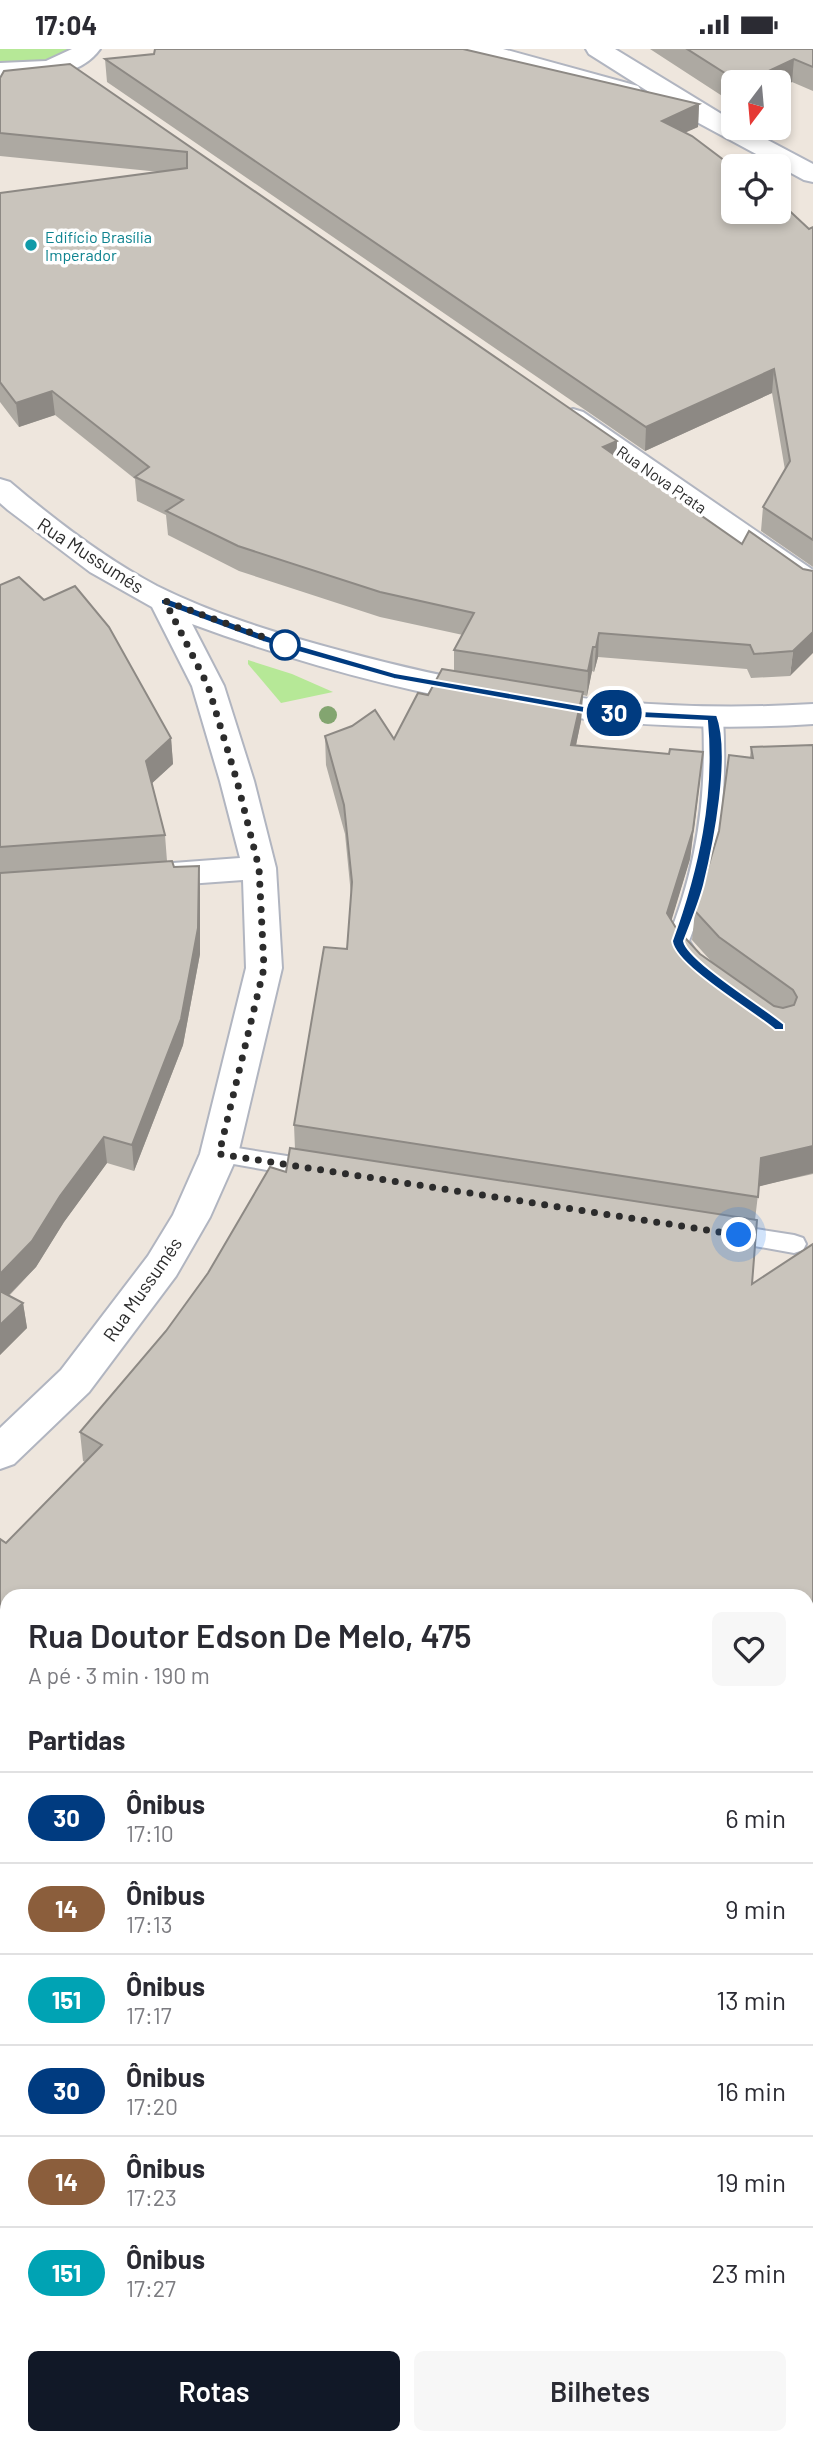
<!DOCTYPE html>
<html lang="pt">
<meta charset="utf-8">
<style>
body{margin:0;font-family:Barlow,sans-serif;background:#f7f7f7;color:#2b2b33;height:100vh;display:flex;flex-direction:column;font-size:26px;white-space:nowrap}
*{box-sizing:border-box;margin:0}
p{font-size:23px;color:#7c7c81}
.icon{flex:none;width:38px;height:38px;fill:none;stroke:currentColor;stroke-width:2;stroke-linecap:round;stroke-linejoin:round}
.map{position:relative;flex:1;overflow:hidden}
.details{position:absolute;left:0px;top:1540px;width:814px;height:856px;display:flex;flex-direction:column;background:#fff;border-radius:21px 21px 0 0;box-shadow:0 4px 10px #0003}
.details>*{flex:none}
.badge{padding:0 14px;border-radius:23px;font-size:24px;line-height:46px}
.needle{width:46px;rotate:196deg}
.controls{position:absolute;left:721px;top:21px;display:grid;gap:14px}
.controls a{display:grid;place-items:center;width:70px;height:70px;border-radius:10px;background:#fff;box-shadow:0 4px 10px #0003;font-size:35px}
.you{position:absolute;width:35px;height:35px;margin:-18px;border:5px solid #fff;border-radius:50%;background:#1a73e8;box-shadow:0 0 0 10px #1a73e833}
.map>.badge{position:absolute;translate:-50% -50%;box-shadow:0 0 0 4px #fff}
h2{padding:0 28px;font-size:26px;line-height:63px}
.round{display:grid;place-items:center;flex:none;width:74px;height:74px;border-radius:10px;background:#f7f7f7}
.overview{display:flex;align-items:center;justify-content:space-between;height:119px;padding:0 28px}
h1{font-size:33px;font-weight:600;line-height:52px}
.action{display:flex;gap:14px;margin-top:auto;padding:14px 28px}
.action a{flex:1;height:80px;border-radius:10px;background:#111827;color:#fff;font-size:28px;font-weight:600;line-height:80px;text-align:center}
.action a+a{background:#f7f7f7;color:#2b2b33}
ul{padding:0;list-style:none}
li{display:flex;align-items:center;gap:21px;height:91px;padding:0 28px;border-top:2px solid #e1e1e2}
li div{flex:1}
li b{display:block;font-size:26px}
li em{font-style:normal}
li .badge{min-width:77px;font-weight:700;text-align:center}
.status{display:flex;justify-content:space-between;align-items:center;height:49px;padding:0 35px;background:#fff;direction:ltr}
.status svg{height:19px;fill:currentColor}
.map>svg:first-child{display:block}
.green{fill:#b6e897}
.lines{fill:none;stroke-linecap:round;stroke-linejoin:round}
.lane-casing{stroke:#b1b5c0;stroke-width:4}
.street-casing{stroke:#b1b5c0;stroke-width:4}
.secondary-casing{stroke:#b1b5c0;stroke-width:4}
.lane{fill:#fff;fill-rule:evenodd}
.street{fill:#fff;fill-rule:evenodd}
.secondary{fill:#fff;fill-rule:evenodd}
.tree{fill:#83a570}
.wall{fill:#ada9a2}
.shaded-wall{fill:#8d8984}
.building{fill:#c9c4bc;stroke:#8d8984;stroke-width:2}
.line{fill:#003b80;stroke:#fff;stroke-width:2}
.walk{stroke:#2c2c2c;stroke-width:7;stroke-dasharray:0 12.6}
.culture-dot{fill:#0f9aa8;stroke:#fff;stroke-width:2.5}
.stop-dot{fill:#fff;stroke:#003b80;stroke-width:3.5}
.labels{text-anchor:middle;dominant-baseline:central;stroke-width:7;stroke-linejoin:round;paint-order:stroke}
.far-culture-label{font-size:16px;fill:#0d838f;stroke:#fff;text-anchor:start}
.far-street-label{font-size:16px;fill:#2c2c2c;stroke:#fff}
.street-label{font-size:19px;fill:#2c2c2c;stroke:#fff}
</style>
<div class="status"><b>17:04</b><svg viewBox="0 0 49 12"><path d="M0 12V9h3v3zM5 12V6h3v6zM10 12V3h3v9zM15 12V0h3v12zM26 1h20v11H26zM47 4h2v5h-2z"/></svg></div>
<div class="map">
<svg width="813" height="2395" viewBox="0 0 813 2395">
<rect width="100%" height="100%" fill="#eee6dd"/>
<g class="green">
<path d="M0 0H71C49 14 25 15 0 13Z"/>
<path d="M248 611 292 625 333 643 281 654 248 615Z"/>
</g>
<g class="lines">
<defs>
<g id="lane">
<path d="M713 663 720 664 723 669C728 747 718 820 689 892L700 910 697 915 689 918 675 910 667 892C697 820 707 747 703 669L706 664Z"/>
<path d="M219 1096 318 1112 326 1115 330 1121 326 1127 318 1130 211 1111 207 1105 211 1099Z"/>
<path d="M724 1175 794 1186 803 1189 806 1195 803 1201 794 1204 715 1190 712 1184 715 1178Z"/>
</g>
<g id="street">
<path d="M72 0H100C80 29 31 31 0 28V14L46 12Z"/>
<path d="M463 0H503L638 37 642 42 638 47 629 50 466 5Z"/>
<path d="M573 360 583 363 813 521V544L802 542 563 375 559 369 563 363Z"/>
<path d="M0 430 10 433C56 472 104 509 157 537 215 566 279 585 342 602 499 645 650 665 813 655V675C601 689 390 648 192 575L224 637 254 732 276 819 282 919 238 1105 210 1168 176 1227 89 1343 14 1415 0 1420V1379L61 1321 148 1207 173 1166 200 1105 246 919 243 831 146 838 134 835 129 827 134 819 146 816 240 809 220 732 192 637 152 558 90 523 8 461 0 454Z"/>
<path d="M813 1877V1924L807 1926V1879Z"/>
<path d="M447 2389H500L498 2395H445Z"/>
</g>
<path id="secondary" d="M586 0H615L733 72V79H745L813 115V133L804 131 695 72 589 5Z"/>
</defs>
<use href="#lane" class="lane-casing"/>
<use href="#street" class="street-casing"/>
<use href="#secondary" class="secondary-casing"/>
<use href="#lane" class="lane"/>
<use href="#street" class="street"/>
<use href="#secondary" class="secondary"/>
</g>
<circle class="tree" cx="328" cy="666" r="9"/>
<g class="wall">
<path d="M650 0H813V42L792 33 779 39V33H733V54Z"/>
<path d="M105 10 699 55 698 78 685 83 809 180 813 178V518L761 482 763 458 785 421 772 344 645 402 107 33Z"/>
<path d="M70 15 617 392 616 407 742 495 803 520 790 627 751 629 747 620 598 608 594 623 592 622 587 647 583 646 581 672 576 696 700 732 690 810 671 871 676 879 700 905 711 912 692 891 695 862 750 708 751 698 813 696V1125L759 1137 755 1171 752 1235 813 1195V1708L809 1705 807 1709V1547H7V2188L0 2184V1490L6 1494 85 1413 83 1412 80 1383 166 1282 286 1123 295 1100 294 1076 347 900 351 846 345 785 326 716 325 687 394 690 428 646 454 622V601L463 586 380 568 239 522 168 486 166 466 137 452 135 430 55 366 19 378 0 353V144L160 123 0 107V29Z"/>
<path d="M0 536 171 689 173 715 152 734 165 786 167 812 22 823 199 817 200 843V905L183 996 134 1122 107 1114 64 1173 36 1218 9 1247 23 1254 27 1279 0 1306Z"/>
<path d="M7 2209V2389H360L357 2395H57L54 2393 53 2395H0V2258L2 2255 0 2254V2220Z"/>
</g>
<g class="shaded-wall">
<path d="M794 10 792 33 779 39V33H745Z"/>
<path d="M699 55 698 78 660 95 662 72Z"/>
<path d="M774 320 772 344 645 402 646 378Z"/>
<path d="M52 342 55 366 19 378 16 354Z"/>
<path d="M617 392 616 416 603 398Z"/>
<path d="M813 583V604L790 627 793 602Z"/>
<path d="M599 584 598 608 594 623 596 598Z"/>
<path d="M593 598 592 622 587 647 588 622Z"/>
<path d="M583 643 581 672 570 725 571 696Z"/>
<path d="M171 689 173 715 148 738 146 712Z"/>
<path d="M703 703 690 810 665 893 667 864Z"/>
<path d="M199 817 200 843V905L183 996 134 1122 132 1096Z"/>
<path d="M104 1088 107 1114 64 1173 36 1218 0 1255V1225Z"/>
<path d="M813 1097V1124L757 1138 761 1109Z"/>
<path d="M23 1254 27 1279 0 1306V1276Z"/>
<path d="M813 1680V1687L809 1705 807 1709V1687Z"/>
<path d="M37 2389H53L54 2393 53 2395H33Z"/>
<path d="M348 2389H360L357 2395H345Z"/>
</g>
<g class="building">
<path d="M155 0H463L699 55 662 72 692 87 733 118V163H779V152L809 180 813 178V491L763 458 790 412 774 320 646 378 105 10 154 5Z"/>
<path d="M687 0H813V18L794 10 745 33H739Z"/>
<path d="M70 15 617 392 603 398 742 495 749 482 803 520 813 522V583L793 602 754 605 750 596 599 584 596 598H593L588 622 454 601 474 564 380 543 238 497 166 462 183 451 135 428 149 418 52 342 16 354 0 333V144L187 119V103L0 84V29L4 22Z"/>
<path d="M19 528 44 551 75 537 109 578 171 689 146 712 165 786 0 798V536Z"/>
<path d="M442 620 583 643 571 696 669 705 670 700 703 703 693 781 667 864 676 879 700 905 774 957 783 959 794 956 797 948 793 941 719 888 695 862 719 782 729 706 753 709 751 698 813 696V1097L761 1109 758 1148 294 1076 324 898 347 900 352 833 344 756 325 687 352 677 375 661 394 690 418 644 428 646Z"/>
<path d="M172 812 174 818 199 817 198 879 181 970 132 1096 104 1088 60 1147 32 1192 0 1225V824Z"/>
<path d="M290 1099 757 1171 752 1235 813 1195V1680L807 1687V1547H7V2168L0 2164V1490L6 1494 102 1396 80 1383 166 1282 208 1224 270 1118 286 1123Z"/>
<path d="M0 1242 23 1254 0 1276Z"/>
<path d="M813 2064V2395H603L606 2389H807V2073Z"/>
<path d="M7 2209V2237L0 2234V2220Z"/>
<path d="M7 2248V2381L0 2377V2258Z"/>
<path d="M19 2389H37L33 2395H30Z"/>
<path d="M84 2389H348L345 2395H97Z"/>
</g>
<path class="line" d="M161 550H169L271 588 395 624 601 660 717 666C732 705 714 795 704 836 699 855 691 874 684 892 687 911 765 959 784 975V981H775C753 962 675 917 672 892 698 820 714 748 707 672L601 667 394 630 263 593 161 555Z"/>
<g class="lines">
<path class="walk" d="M285 596 165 552 208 637 237 732 259 819 264 919 219 1105 739 1186"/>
</g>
<circle class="culture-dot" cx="31" cy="196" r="7"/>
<circle class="stop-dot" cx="285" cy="596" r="14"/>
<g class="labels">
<g class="far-culture-label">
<text x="45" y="187">Edifício Brasília<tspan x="45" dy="18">Imperador</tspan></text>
</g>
<g class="far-street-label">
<text transform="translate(662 430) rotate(35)">Rua Nova Prata</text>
</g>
<g class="street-label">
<text transform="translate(91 506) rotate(33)">Rua Mussumés</text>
<text transform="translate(142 1240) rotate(-55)">Rua Mussumés</text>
</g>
</g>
</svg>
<div class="controls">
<a><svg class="needle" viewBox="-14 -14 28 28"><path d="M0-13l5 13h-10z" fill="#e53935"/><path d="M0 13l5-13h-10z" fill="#7c7c81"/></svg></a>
<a><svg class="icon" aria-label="locate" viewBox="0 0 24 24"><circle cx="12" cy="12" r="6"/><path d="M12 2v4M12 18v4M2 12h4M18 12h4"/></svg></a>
</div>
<div class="you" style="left:739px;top:1186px"></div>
<b class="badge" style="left:614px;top:664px;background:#003b80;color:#fff">30</b>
<section class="details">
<div class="overview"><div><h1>Rua Doutor Edson De Melo, 475</h1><p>A pé · 3 min · 190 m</p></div><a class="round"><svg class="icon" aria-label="heart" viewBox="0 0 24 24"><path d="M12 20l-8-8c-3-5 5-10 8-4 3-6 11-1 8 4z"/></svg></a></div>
<h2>Partidas</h2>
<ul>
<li><span class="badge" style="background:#003b80;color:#fff">30</span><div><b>Ônibus</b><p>17:10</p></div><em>6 min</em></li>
<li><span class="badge" style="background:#8b5e3c;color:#fff">14</span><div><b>Ônibus</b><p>17:13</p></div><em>9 min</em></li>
<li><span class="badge" style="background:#00a3b4;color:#fff">151</span><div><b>Ônibus</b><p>17:17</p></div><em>13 min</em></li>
<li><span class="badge" style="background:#003b80;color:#fff">30</span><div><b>Ônibus</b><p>17:20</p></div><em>16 min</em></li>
<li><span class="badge" style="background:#8b5e3c;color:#fff">14</span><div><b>Ônibus</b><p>17:23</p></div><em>19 min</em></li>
<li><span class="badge" style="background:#00a3b4;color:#fff">151</span><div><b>Ônibus</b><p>17:27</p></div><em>23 min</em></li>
</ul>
<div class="action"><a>Rotas</a><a>Bilhetes</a></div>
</section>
</div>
